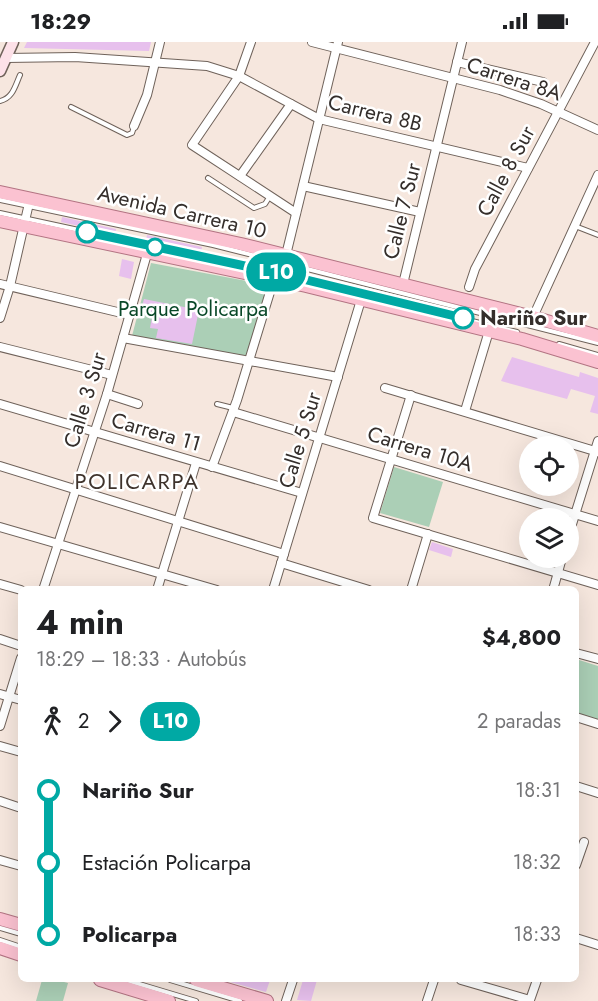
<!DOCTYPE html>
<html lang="es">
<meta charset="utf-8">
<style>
body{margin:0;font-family:Jost,sans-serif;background:#f2f2f2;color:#202124;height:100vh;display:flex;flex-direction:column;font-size:22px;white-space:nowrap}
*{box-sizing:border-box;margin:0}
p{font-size:20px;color:#757577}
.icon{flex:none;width:33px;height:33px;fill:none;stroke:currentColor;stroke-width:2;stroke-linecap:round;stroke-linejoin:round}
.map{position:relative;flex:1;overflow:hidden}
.drawer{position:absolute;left:18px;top:544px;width:561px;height:396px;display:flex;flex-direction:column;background:#fff;border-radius:9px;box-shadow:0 6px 24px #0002}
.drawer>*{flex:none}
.badge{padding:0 12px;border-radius:20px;font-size:21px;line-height:39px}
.tools{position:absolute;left:519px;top:394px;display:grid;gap:12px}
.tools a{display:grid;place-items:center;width:60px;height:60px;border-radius:50%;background:#fff;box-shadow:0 6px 24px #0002;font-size:30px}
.map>.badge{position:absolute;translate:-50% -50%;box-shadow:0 0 0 3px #fff}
.legs{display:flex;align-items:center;gap:9px;height:66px;padding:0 18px;font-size:20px}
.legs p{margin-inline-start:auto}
.headline{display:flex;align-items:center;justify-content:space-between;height:102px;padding:0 18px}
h1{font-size:33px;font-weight:700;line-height:45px}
ul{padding:0 18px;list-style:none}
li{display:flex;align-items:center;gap:21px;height:72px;font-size:22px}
li i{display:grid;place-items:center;width:9px;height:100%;margin:0 8px;background:currentColor}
li i::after{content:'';width:15px;height:15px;margin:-8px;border:4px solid;border-radius:50%;background:#fff}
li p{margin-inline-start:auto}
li:first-child i{background:linear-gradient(#0000 50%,currentColor 0)}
li:last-child i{background:linear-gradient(currentColor 50%,#0000 0)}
.status{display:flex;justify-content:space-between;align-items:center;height:42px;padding:0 30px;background:#fff;direction:ltr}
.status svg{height:16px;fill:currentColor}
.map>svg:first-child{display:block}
.green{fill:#abcfb6}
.building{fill:#e7c0ed}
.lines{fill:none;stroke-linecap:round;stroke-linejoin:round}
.lane-casing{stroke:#6f625a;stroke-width:6}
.street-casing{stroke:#6f625a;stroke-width:10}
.secondary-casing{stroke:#6f625a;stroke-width:13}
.primary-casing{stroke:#b37483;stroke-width:14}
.lane{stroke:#fff;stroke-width:4}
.street{stroke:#fff;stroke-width:8}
.secondary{stroke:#fde1e8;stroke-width:10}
.primary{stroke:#fbc2d1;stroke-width:12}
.line-1-casing{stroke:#fff;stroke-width:14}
.line-1{stroke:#00a9a4;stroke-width:9}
.stop-1-dot{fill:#fff;stroke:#00a9a4;stroke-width:3}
.labels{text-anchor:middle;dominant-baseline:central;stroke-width:5;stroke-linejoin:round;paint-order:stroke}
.street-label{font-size:21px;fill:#342e2b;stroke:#fff}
.park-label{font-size:21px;fill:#094828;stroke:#fff}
.stop-label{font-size:21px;font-weight:bold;fill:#342e2b;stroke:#fff;text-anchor:start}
.neighbourhood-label{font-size:22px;letter-spacing:1.5px;fill:#3f332c;stroke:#fff}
</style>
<div class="status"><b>18:29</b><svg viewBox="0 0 49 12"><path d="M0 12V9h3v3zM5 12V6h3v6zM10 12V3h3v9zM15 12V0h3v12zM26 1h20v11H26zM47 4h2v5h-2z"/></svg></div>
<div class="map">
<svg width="598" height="959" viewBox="0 0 598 959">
<rect width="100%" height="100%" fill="#f6e7de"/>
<g class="green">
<path d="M151 221 268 243 247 315 132 294Z"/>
<path d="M394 425 443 440 429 485 380 471Z"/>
<path d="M576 617 598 624V678L576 671Z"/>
<path d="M42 938H56L68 941 63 959H36Z"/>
</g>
<g class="building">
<path d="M27 0H151L149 9 24 6Z"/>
<path d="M62 175 116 187 115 192 61 180Z"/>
<path d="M147 193 202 205 201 210 146 198Z"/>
<path d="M122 217 134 220 131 237 119 234Z"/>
<path d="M144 257 199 268 192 302 156 296 158 287 150 286 153 270 141 267Z"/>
<path d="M512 315 579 335 580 330 598 336V372L590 370 595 354 571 347 567 357 501 339Z"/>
<path d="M432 500 453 507 451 515 429 508Z"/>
<path d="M223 938H270L266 950Z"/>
<path d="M303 938H317L311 959 297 958Z"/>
</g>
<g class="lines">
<defs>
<g id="lane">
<path d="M0 59C13 56 15 44 20 33"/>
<path d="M71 65 127 93 132 91 134 85"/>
<path d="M208 136 254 166 265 162 270 154"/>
<path d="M0 158 213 203 598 301"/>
<path d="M0 171 278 231 517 290"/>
<path d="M575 184 598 193"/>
<path d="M559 302 598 313"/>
<path d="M217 362 233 366"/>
<path d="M0 886 21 892"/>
<path d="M0 898 21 905"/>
<path d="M126 938 196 959"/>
<path d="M170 938 240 959"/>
</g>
<g id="street">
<path d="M251 0 239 34 192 103 296 171"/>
<path d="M312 0 500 48 541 62 598 88"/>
<path d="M6 16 75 15 207 24 239 34 319 77 528 126"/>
<path d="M457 20 543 40"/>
<path d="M134 84 147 53 160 0"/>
<path d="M240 134 291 62"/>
<path d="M303 144 420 170"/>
<path d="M286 213 338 0"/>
<path d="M0 242 130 273"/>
<path d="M403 242 462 0"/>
<path d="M469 245 475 227 595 0"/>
<path d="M533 275 598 133"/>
<path d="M0 276 10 244 30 157"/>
<path d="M123 296 338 335"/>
<path d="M0 305 112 333"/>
<path d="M385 346 598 410"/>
<path d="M107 352 138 362"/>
<path d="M411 353 373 476 598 543"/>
<path d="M0 362 302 451"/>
<path d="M465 369 489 289"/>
<path d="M233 370 598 479"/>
<path d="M0 424 284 512"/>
<path d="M212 425 237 358 274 237"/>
<path d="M0 485 217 548"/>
<path d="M568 495 598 399"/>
<path d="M281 521 369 548"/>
<path d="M0 542 21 548"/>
<path d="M43 548 107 352 147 212"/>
<path d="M157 548 196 421"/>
<path d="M273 548 361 258"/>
<path d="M411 548 428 492"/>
<path d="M553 548 562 516"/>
<path d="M0 597 21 604"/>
<path d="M576 611 598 617"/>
<path d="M0 652 21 658"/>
<path d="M576 675 598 682"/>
<path d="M0 684 21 616"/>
<path d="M0 704 21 710"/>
<path d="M576 744 598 751"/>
<path d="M0 759 21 766"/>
<path d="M0 818 21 824"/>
<path d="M576 823 584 800"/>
<path d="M576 896 598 903"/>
<path d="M461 938 530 958 537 938"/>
<path d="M286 959 293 938"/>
<path d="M427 959 434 938"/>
</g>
<path id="secondary" d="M0 29 13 0"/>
<g id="primary">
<path d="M0 150 241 202 533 275 598 294"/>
<path d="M0 179 306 244 522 297 598 320"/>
<path d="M0 877 21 883"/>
<path d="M0 906 21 913"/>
<path d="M100 938 169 959"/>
<path d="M196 938 267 959"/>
</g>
</defs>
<use href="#lane" class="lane-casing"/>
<use href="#street" class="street-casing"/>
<use href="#secondary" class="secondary-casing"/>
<use href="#primary" class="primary-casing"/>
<use href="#lane" class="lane"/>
<use href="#street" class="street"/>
<use href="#secondary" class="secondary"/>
<use href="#primary" class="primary"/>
</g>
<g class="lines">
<defs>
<path id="line-1" d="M87 190 278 231 463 276"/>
</defs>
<use href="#line-1" class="line-1-casing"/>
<use href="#line-1" class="line-1"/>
</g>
<g class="stop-1-dot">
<circle cx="87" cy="190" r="10"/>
<circle cx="155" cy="205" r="8"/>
<circle cx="463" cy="276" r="10"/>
</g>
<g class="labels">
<g class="street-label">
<text transform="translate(514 37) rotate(18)">Carrera 8A</text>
<text transform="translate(375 71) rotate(14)">Carrera 8B</text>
<text transform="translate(506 129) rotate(-62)">Calle 8 Sur</text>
<text transform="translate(402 169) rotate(-76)">Calle 7 Sur</text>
<text transform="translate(182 170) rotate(13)">Avenida Carrera 10</text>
<text transform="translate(85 358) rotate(-73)">Calle 3 Sur</text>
<text transform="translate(156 390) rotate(16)">Carrera 11</text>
<text transform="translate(300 398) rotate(-73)">Calle 5 Sur</text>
<text transform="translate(420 407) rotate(17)">Carrera 10A</text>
</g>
<g class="park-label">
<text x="193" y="267">Parque Policarpa</text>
</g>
<g class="stop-label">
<text x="480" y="276">Nariño Sur</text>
</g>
<g class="neighbourhood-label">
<text x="137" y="439">POLICARPA</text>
</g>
</g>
</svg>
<div class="tools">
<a><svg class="icon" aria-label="locate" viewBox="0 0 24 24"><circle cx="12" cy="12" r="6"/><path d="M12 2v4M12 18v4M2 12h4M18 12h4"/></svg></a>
<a><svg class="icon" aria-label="layers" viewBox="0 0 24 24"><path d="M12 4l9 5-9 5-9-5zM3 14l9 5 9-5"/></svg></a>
</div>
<b class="badge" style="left:276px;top:230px;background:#00a9a4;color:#fff">L10</b>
<section class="drawer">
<div class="headline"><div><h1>4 min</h1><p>18:29 – 18:33 · Autobús</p></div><b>$4,800</b></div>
<div class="legs"><svg class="icon" aria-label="walk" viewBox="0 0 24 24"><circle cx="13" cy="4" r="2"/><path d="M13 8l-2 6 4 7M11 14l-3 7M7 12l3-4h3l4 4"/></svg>2<svg class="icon" aria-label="forward" viewBox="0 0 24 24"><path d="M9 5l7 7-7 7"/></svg><b class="badge" style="background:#00a9a4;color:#fff">L10</b><p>2 paradas</p></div>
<ul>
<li><i style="color:#00a9a4"></i><b>Nariño Sur</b><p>18:31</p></li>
<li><i style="color:#00a9a4"></i><span>Estación Policarpa</span><p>18:32</p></li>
<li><i style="color:#00a9a4"></i><b>Policarpa</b><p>18:33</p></li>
</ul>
</section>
</div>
